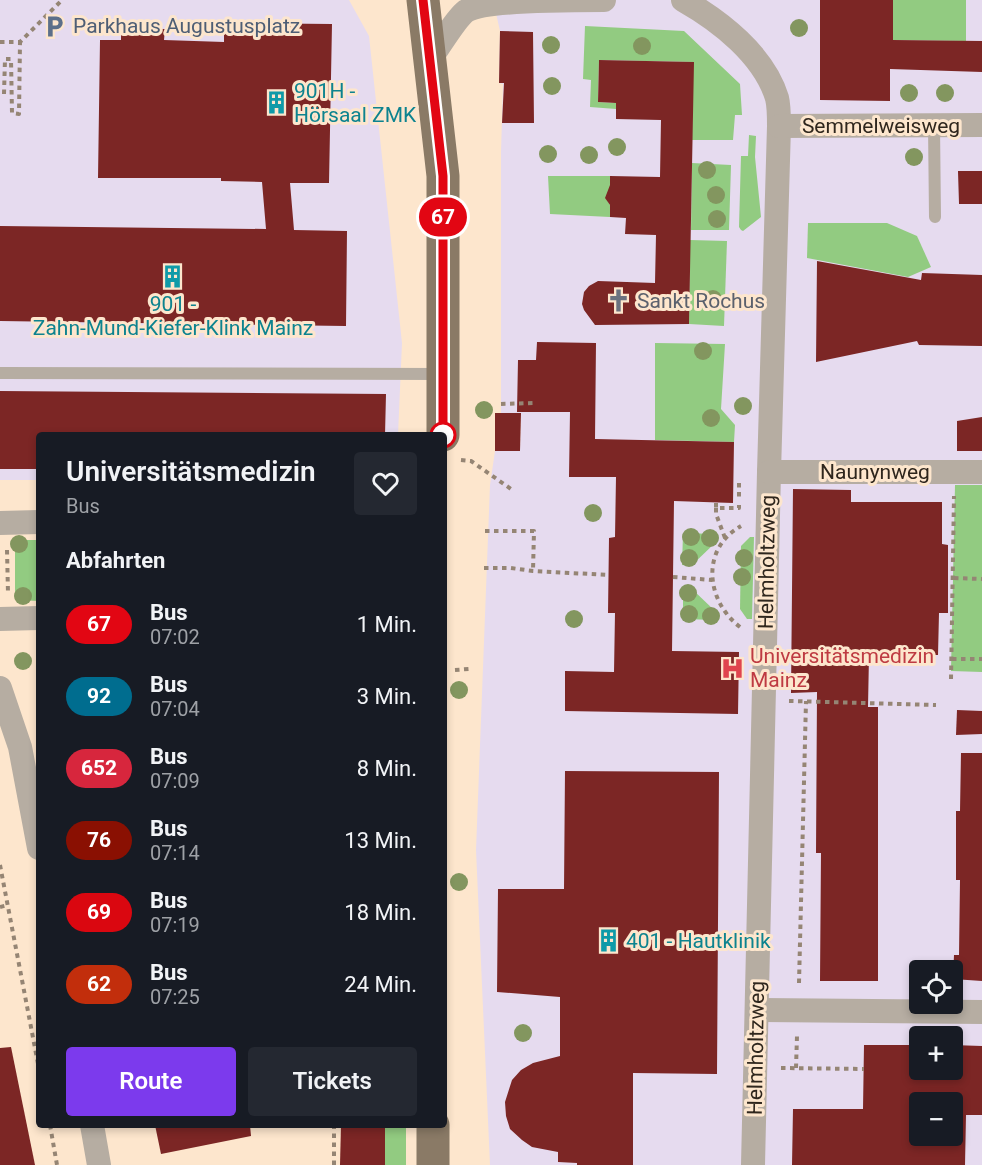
<!DOCTYPE html>
<html lang="de">
<meta charset="utf-8">
<style>
body{margin:0;font-family:Roboto,sans-serif;background:#242831;color:#f1f3f6;height:100vh;display:flex;flex-direction:column;font-size:22px;white-space:nowrap}
*{box-sizing:border-box;margin:0}
p{font-size:20px;color:#9ea1a6}
.icon{flex:none;width:33px;height:33px;fill:none;stroke:currentColor;stroke-width:2;stroke-linecap:round;stroke-linejoin:round}
.map{position:relative;flex:1;overflow:hidden}
.details{position:absolute;left:36px;top:432px;width:411px;height:696px;display:flex;flex-direction:column;background:#171b24;border-radius:6px;box-shadow:0 3px 9px #0003}
.details>*{flex:none}
.badge{padding:0 12px;border-radius:20px;font-size:21px;line-height:39px}
.tools{position:absolute;left:909px;top:960px;display:grid;gap:12px}
.tools a{display:grid;place-items:center;width:54px;height:54px;border-radius:6px;background:#171b24;box-shadow:0 3px 9px #0003;font-size:30px}
.map>.badge{position:absolute;translate:-50% -50%;box-shadow:0 0 0 3px #fff}
h2{padding:0 30px;font-size:22px;line-height:54px}
.round{display:grid;place-items:center;flex:none;width:63px;height:63px;border-radius:6px;background:#242831}
.head{display:flex;align-items:center;justify-content:space-between;height:102px;padding:0 30px}
h1{font-size:28px;font-weight:600;line-height:45px}
.cta{display:flex;gap:12px;margin-top:auto;padding:12px 30px}
.cta a{flex:1;height:69px;border-radius:6px;background:#7c3aed;color:#fff;font-size:24px;font-weight:600;line-height:69px;text-align:center}
.cta a+a{background:#242831;color:#f1f3f6}
ul{padding:0;list-style:none}
li{display:flex;align-items:center;gap:18px;height:72px;padding:0 30px}
li div{flex:1}
li b{display:block;font-size:22px}
li em{font-style:normal}
li .badge{min-width:66px;font-weight:700;text-align:center}
.map>svg:first-child{display:block}
.medical{fill:#e6dbef;fill-rule:evenodd}
.green{fill:#92cb81}
.building{fill:#7c2625;fill-rule:evenodd}
.lines{fill:none;stroke-linecap:round;stroke-linejoin:round}
.path{stroke:#958574;stroke-width:4;stroke-dasharray:4.5 4.5;stroke-linecap:butt}
.service{stroke:#b6ada2;stroke-width:12}
.minor{stroke:#b6ada2;stroke-width:24}
.primary{stroke:#8a7a66;stroke-width:33}
.tree{fill:#83965f}
.line-casing{stroke:#fff;stroke-width:14}
.line{stroke:#e20613;stroke-width:9}
.stop-dot{fill:#fff;stroke:#e20613;stroke-width:3}
.labels{text-anchor:middle;dominant-baseline:central;stroke-width:6;stroke-linejoin:round;paint-order:stroke}
.service-label{font-size:21px;fill:#4e5e75;stroke:#fde6cd;text-anchor:start}
.culture-label{font-size:21px;fill:#0d838f;stroke:#fde6cd;text-anchor:start}
.street-label{font-size:21px;fill:#2f261d;stroke:#fde6cd}
.worship-label{font-size:21px;fill:#5b616d;stroke:#fde6cd;text-anchor:start}
.health-label{font-size:21px;fill:#be3a42;stroke:#fde6cd;text-anchor:start}
</style>
<div class="map">
<svg width="982" height="1165" viewBox="0 0 982 1165">
<rect width="100%" height="100%" fill="#fde6cd"/>
<g class="medical">
<path d="M0 0H349L369 36 402 343 398 435H39V480H0Z"/>
<path d="M493 0H982V1165H490L476 850 490 485 495 451 520 450 521 413H501V152L503 84 499 83 500 31ZM920 970H952V1004H920ZM920 1036H952V1070H920ZM920 1102H952V1136H920Z"/>
</g>
<g class="green">
<path d="M893 0H966V41L893 40Z"/>
<path d="M585 26 684 31 740 84 742 115H735L733 140H692L693 62 599 60 598 102 616 103V109L590 107 591 80 583 79Z"/>
<path d="M749 135 756 136 755 157 761 217 743 231 741 230 739 227 741 156H748Z"/>
<path d="M692 163 731 165 729 230H691Z"/>
<path d="M548 176H610V189L606 198 610 205V217L550 214Z"/>
<path d="M808 223H887L917 236 931 267 908 277 807 258Z"/>
<path d="M690 240 727 241 724 326 689 324Z"/>
<path d="M655 343 725 344 721 409 735 425 734 442 655 440Z"/>
<path d="M955 485H982V672L951 671Z"/>
<path d="M683 533 715 534V543L691 566 682 565Z"/>
<path d="M750 537H754L752 619H747L740 609 741 546Z"/>
<path d="M15 540H39V601L15 600Z"/>
<path d="M683 588H691L715 611V620L683 619Z"/>
<rect x="385" y="1125" width="21" height="40"/>
</g>
<g class="building">
<path d="M820 0H893V40L982 41V72L890 69V101L820 100Z"/>
<path d="M224 23 332 24 329 183H290L294 230 347 231 346 326 0 321V226L266 229 262 182 221 181V178H98L100 40H121V28L165 29 164 40 224 42Z"/>
<path d="M500 31 533 32 534 123H502L504 83H499Z"/>
<path d="M599 60 694 62 689 324 595 325 584 310 582 304 584 292 589 286 598 281 655 283 656 235 625 234 626 218 610 217V205L605 198 610 185V176L660 177 661 120 616 119V103L598 102Z"/>
<path d="M958 171H982V204H959Z"/>
<path d="M817 261 921 280 922 273 982 275V346L919 345 917 341 816 362Z"/>
<path d="M537 342 596 343 595 439 734 442 733 503 674 501 672 651 739 652 738 714 565 711V671L614 672 615 613H608L609 538 615 537 616 477H569L570 412H517L518 360H536Z"/>
<path d="M0 391 386 394 385 435H39V469H0Z"/>
<path d="M495 413H521L520 451H495Z"/>
<path d="M982 417V451H957V421Z"/>
<path d="M793 489 851 490V502H942V544L948 545V613H939L938 655H869L868 707H878V981H820L821 853H816L817 692 791 693Z"/>
<path d="M957 710 982 711V734L956 735Z"/>
<path d="M961 753H982V981L953 979 954 955H959L960 880H956V811H960Z"/>
<path d="M565 771 719 772 717 1074 633 1073V1165H577V1163L558 1162V1152L532 1147 522 1140 510 1129 506 1116 505 1102 512 1080 521 1070 533 1063 560 1056V997L497 992 498 889H564Z"/>
<path d="M864 1045H920V1070H952V1045L982 1046V1115H966L965 1165H792L793 1109H863ZM920 1102H952V1136H920Z"/>
<path d="M11 1047 35 1165H0V1048Z"/>
<path d="M155 1125H250L251 1136 161 1154Z"/>
<path d="M341 1125H385V1165H340Z"/>
</g>
<g class="lines">
<g class="path">
<path d="M0 42H20L62 0"/>
<path d="M4 94 5 59H11L12 113 19 114 20 42"/>
<path d="M501 404 536 403"/>
<path d="M461 460 471 461 511 489"/>
<path d="M739 483V498"/>
<path d="M716 503V508H739V505"/>
<path d="M716 508V514L725 538"/>
<path d="M485 531H534L533 571"/>
<path d="M7 550 8 593"/>
<path d="M484 568H511L533 571 609 575"/>
<path d="M673 577 712 580"/>
<path d="M954 578 982 579"/>
<path d="M740 627C706 601 700 549 741 526"/>
<path d="M952 659H982"/>
<path d="M455 670 469 669"/>
<path d="M951 679 954 496"/>
<path d="M789 701 936 705"/>
<path d="M0 865 39 1069"/>
<path d="M0 907 8 905"/>
<path d="M799 983 806 701"/>
<path d="M781 1068 864 1069"/>
<path d="M796 1068 797 1036"/>
<path d="M50 1125 57 1165"/>
<path d="M334 1165V1125"/>
</g>
<g class="service">
<path d="M934 125 935 217"/>
<path d="M0 373 443 374"/>
</g>
<g class="minor">
<path d="M683 0C720 21 764 55 777 98 779 106 779 117 779 126L769 472 753 1165"/>
<path d="M430 59C439 48 455 19 466 11 484 0 578 0 604 0"/>
<path d="M779 126 982 125"/>
<path d="M769 472H982"/>
<path d="M0 523 39 522"/>
<path d="M0 619 39 618"/>
<path d="M0 688 20 747 39 848"/>
<path d="M757 1010 982 1012"/>
<path d="M92 1125 99 1165"/>
</g>
<g class="primary">
<path d="M423 0 443 176V435"/>
<path d="M433 1165V1125"/>
</g>
</g>
<g class="tree">
<circle cx="799" cy="28" r="9"/>
<circle cx="551" cy="45" r="9"/>
<circle cx="642" cy="46" r="9"/>
<circle cx="552" cy="86" r="9"/>
<circle cx="909" cy="93" r="9"/>
<circle cx="945" cy="93" r="9"/>
<circle cx="617" cy="147" r="9"/>
<circle cx="548" cy="154" r="9"/>
<circle cx="589" cy="155" r="9"/>
<circle cx="914" cy="157" r="9"/>
<circle cx="707" cy="170" r="9"/>
<circle cx="716" cy="195" r="9"/>
<circle cx="717" cy="219" r="9"/>
<circle cx="713" cy="299" r="9"/>
<circle cx="703" cy="351" r="9"/>
<circle cx="743" cy="406" r="9"/>
<circle cx="484" cy="410" r="9"/>
<circle cx="711" cy="418" r="9"/>
<circle cx="593" cy="513" r="9"/>
<circle cx="691" cy="537" r="9"/>
<circle cx="710" cy="538" r="9"/>
<circle cx="19" cy="544" r="9"/>
<circle cx="689" cy="558" r="9"/>
<circle cx="744" cy="558" r="9"/>
<circle cx="742" cy="577" r="9"/>
<circle cx="688" cy="593" r="9"/>
<circle cx="23" cy="596" r="9"/>
<circle cx="689" cy="614" r="9"/>
<circle cx="711" cy="616" r="9"/>
<circle cx="574" cy="619" r="9"/>
<circle cx="23" cy="661" r="9"/>
<circle cx="459" cy="690" r="9"/>
<circle cx="459" cy="882" r="9"/>
<circle cx="523" cy="1033" r="9"/>
</g>
<g class="lines">
<defs>
<path id="line" d="M423 0 443 176V435"/>
</defs>
<use href="#line" class="line-casing"/>
<use href="#line" class="line"/>
</g>
<defs>
<symbol id="parking-bare" viewBox="-9 -9 18 18"><path d="M-3.5-5.5H1a3.5 3.5 0 0 1 0 7H-1V5.5H-3.5ZM-1-3.4V-.6H.8a1.4 1.4 0 0 0 0-2.8Z" fill="#5c6f8a" stroke="#fde6cd" stroke-width="2.5" paint-order="stroke"/></symbol>
<symbol id="building-bare" viewBox="-9 -9 18 18"><path d="M-4-6H4V6H1V3H-1V6H-4ZM-2.5-4.3h1.7v1.8h-1.7ZM.8-4.3h1.7v1.8H.8ZM-2.5-1h1.7V.8h-1.7ZM.8-1h1.7V.8H.8Z" fill="#0f9aa8" stroke="#fde6cd" stroke-width="2.5" paint-order="stroke"/></symbol>
<symbol id="church-bare" viewBox="-9 -9 18 18"><path d="M-1.2-6h2.4v3.5h3.3v2.4h-3.3V6h-2.4V-.1h-3.3v-2.4h3.3Z" fill="#6b7280" stroke="#fde6cd" stroke-width="2.5" paint-order="stroke"/></symbol>
<symbol id="hospital-bare" viewBox="-9 -9 18 18"><path d="M-5-5h3v3.5h4V-5h3V5h-3V1.5h-4V5h-3Z" fill="#e0444e" stroke="#fde6cd" stroke-width="2.5" paint-order="stroke"/></symbol>
</defs>
<g fill-rule="evenodd">
<use href="#parking-bare" x="38" y="10" width="33" height="33"/>
<use href="#building-bare" x="260" y="86" width="33" height="33"/>
<use href="#building-bare" x="156" y="260" width="33" height="33"/>
<use href="#church-bare" x="602" y="284" width="33" height="33"/>
<use href="#hospital-bare" x="716" y="652" width="33" height="33"/>
<use href="#building-bare" x="592" y="924" width="33" height="33"/>
</g>
<circle class="stop-dot" cx="443" cy="435" r="12"/>
<g class="labels">
<g class="service-label">
<text x="73" y="26">Parkhaus Augustusplatz</text>
</g>
<g class="culture-label">
<text x="294" y="91">901H -<tspan x="294" dy="24">Hörsaal ZMK</tspan></text>
<text x="173" y="304" text-anchor="middle">901 -<tspan x="173" dy="24">Zahn-Mund-Kiefer-Klink Mainz</tspan></text>
<text x="626" y="941">401 - Hautklinik</text>
</g>
<g class="street-label">
<text x="881" y="126">Semmelweisweg</text>
<text x="875" y="472">Naunynweg</text>
<text transform="translate(767 562) rotate(-89)">Helmholtzweg</text>
<text transform="translate(756 1048) rotate(-89)">Helmholtzweg</text>
</g>
<g class="worship-label">
<text x="637" y="301">Sankt Rochus</text>
</g>
<g class="health-label">
<text x="750" y="656">Universitätsmedizin<tspan x="750" dy="24">Mainz</tspan></text>
</g>
</g>
</svg>
<div class="tools">
<a><svg class="icon" aria-label="locate" viewBox="0 0 24 24"><circle cx="12" cy="12" r="6"/><path d="M12 2v4M12 18v4M2 12h4M18 12h4"/></svg></a>
<a>+</a>
<a>−</a>
</div>
<b class="badge" style="left:443px;top:217px;background:#e20613;color:#fff">67</b>
<section class="details">
<div class="head"><div><h1>Universitätsmedizin</h1><p>Bus</p></div><a class="round"><svg class="icon" aria-label="heart" viewBox="0 0 24 24"><path d="M12 20l-8-8c-3-5 5-10 8-4 3-6 11-1 8 4z"/></svg></a></div>
<h2>Abfahrten</h2>
<ul>
<li><span class="badge" style="background:#e20613;color:#fff">67</span><div><b>Bus</b><p>07:02</p></div><em>1 Min.</em></li>
<li><span class="badge" style="background:#006d8f;color:#fff">92</span><div><b>Bus</b><p>07:04</p></div><em>3 Min.</em></li>
<li><span class="badge" style="background:#d7263d;color:#fff">652</span><div><b>Bus</b><p>07:09</p></div><em>8 Min.</em></li>
<li><span class="badge" style="background:#8a1002;color:#fff">76</span><div><b>Bus</b><p>07:14</p></div><em>13 Min.</em></li>
<li><span class="badge" style="background:#da0710;color:#fff">69</span><div><b>Bus</b><p>07:19</p></div><em>18 Min.</em></li>
<li><span class="badge" style="background:#c22e0c;color:#fff">62</span><div><b>Bus</b><p>07:25</p></div><em>24 Min.</em></li>
</ul>
<div class="cta"><a>Route</a><a>Tickets</a></div>
</section>
</div>
